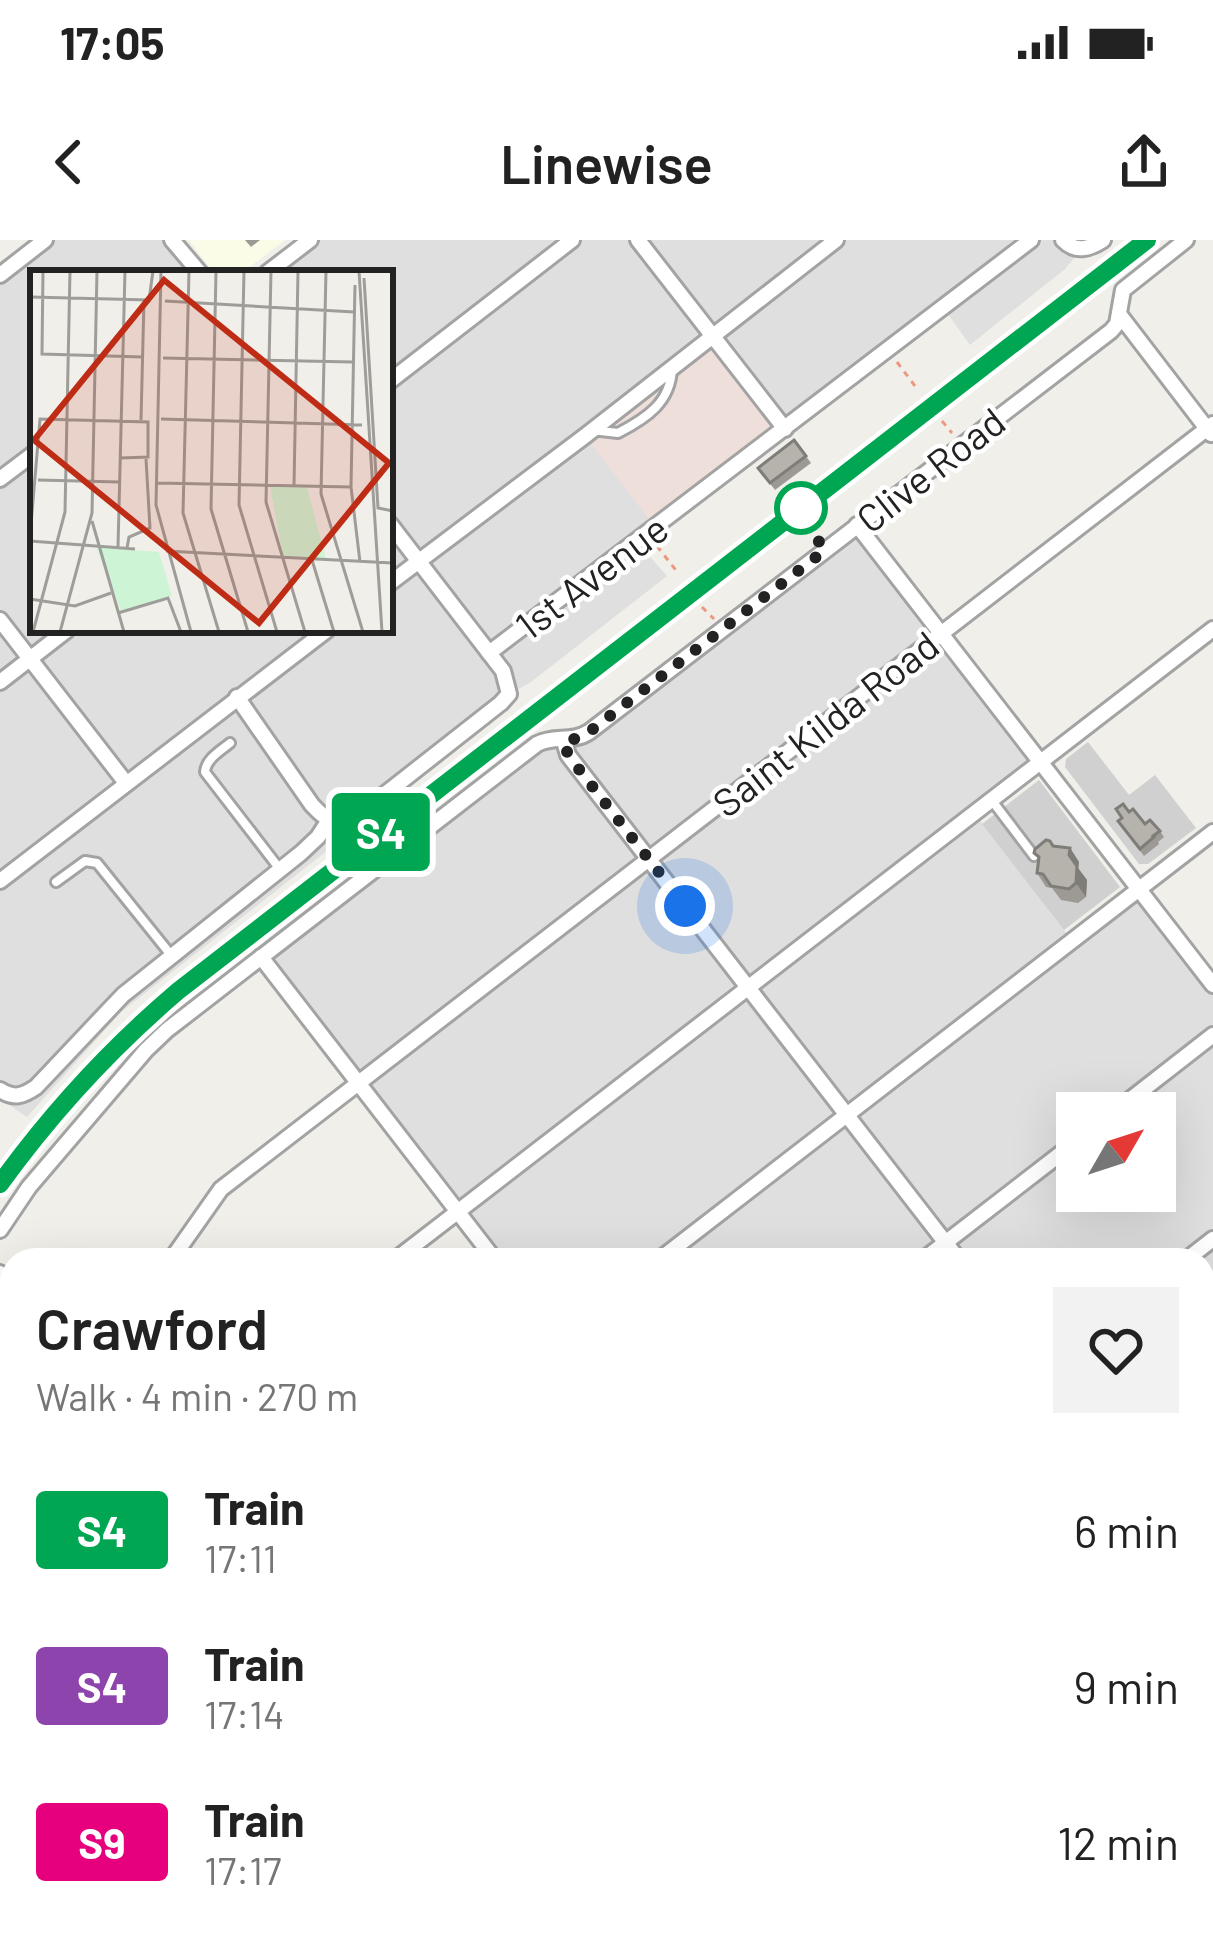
<!DOCTYPE html>
<meta charset="utf-8">
<style>
body{margin:0;font-family:Barlow,sans-serif;background:#f2f2f2;color:#222;height:100vh;display:flex;flex-direction:column;font-size:45px;white-space:nowrap}
*{box-sizing:border-box;margin:0}
p{font-size:39px;color:#767676}
.icon{flex:none;width:66px;height:66px;fill:none;stroke:currentColor;stroke-width:2;stroke-linecap:round;stroke-linejoin:round}
.map{position:relative;flex:1;overflow:hidden}
.drawer{position:absolute;left:0px;top:1008px;width:1215px;height:699px;display:flex;flex-direction:column;background:#fff;border-radius:36px 36px 0 0;box-shadow:0 12px 48px #0002}
.drawer>*{flex:none}
.badge{padding:0 24px;border-radius:9px;font-size:42px;line-height:78px}
.needle{width:78px;rotate:51deg}
.tools{position:absolute;left:1056px;top:852px;display:grid;gap:24px}
.tools a{display:grid;place-items:center;width:120px;height:120px;border-radius:0px;background:#fff;box-shadow:0 12px 48px #0002;font-size:60px}
.you{position:absolute;width:60px;height:60px;margin:-30px;border:9px solid #fff;border-radius:50%;background:#1a73e8;box-shadow:0 0 0 18px #1a73e833}
.map>.badge{position:absolute;translate:-50% -50%;box-shadow:0 0 0 6px #fff}
.round{display:grid;place-items:center;flex:none;width:126px;height:126px;border-radius:0px;background:#f2f2f2}
.headline{display:flex;align-items:center;justify-content:space-between;height:204px;padding:0 36px}
h1{font-size:57px;font-weight:600;line-height:90px}
ul{padding:0;list-style:none}
li{display:flex;align-items:center;gap:36px;height:156px;padding:0 36px}
li div{flex:1}
li b{display:block;font-size:45px}
li em{font-style:normal}
li .badge{min-width:132px;font-weight:700;text-align:center}
.status{display:flex;justify-content:space-between;align-items:center;height:84px;padding:0 60px;background:#fff;direction:ltr}
.status svg{height:33px;fill:currentColor}
header{display:flex;justify-content:space-between;align-items:center;height:156px;padding:0 36px;background:#fff;font-size:54px;font-weight:600}
.map>svg:first-child{display:block}
.residential{fill:#e0dfdf;fill-rule:evenodd}
.commercial{fill:#efdfdb}
.education{fill:#fafce7}
.religious{fill:#d0d0d0}
.park{fill:#cdf5d5}
.lines{fill:none;stroke-linecap:round;stroke-linejoin:round}
.lane-casing{stroke:#a3a3a3;stroke-width:14}
.street-casing{stroke:#a3a3a3;stroke-width:20}
.primary-casing{stroke:#907710;stroke-width:27}
.path{stroke:#ec997f;stroke-width:3;stroke-dasharray:6 6;stroke-linecap:butt}
.lane{stroke:#fff;stroke-width:8}
.street{stroke:#fff;stroke-width:14}
.primary{stroke:#f3deac;stroke-width:21}
.rail{stroke:#707070;stroke-width:4.5;stroke-dasharray:24 24;stroke-linecap:butt}
.wall{fill:#9d9994}
.shaded-wall{fill:#7f7d78}
.building{fill:#b6b2ac;stroke:#7f7d78;stroke-width:3}
.line-casing{stroke:#fff;stroke-width:27}
.line{stroke:#00a651;stroke-width:18}
.walk{stroke:#222;stroke-width:12;stroke-dasharray:0 21.6}
.stop-dot{fill:#fff;stroke:#00a651;stroke-width:6}
.labels{text-anchor:middle;dominant-baseline:central;stroke-width:9;stroke-linejoin:round;paint-order:stroke}
.street-label{font-size:39px;fill:#222;stroke:#fff}
.inset-road{fill:none;stroke:#9e9d9a;stroke-width:3}
.view{fill:#bf2c15;fill-opacity:0.15;stroke:#bf2c15;stroke-width:6}
.inset-edge{fill:none;stroke:#222;stroke-width:6}
</style>
<div class="status"><b>17:05</b><svg viewBox="0 0 49 12"><path d="M0 12V9h3v3zM5 12V6h3v6zM10 12V3h3v9zM15 12V0h3v12zM26 1h20v11H26zM47 4h2v5h-2z"/></svg></div>
<header><svg class="icon" aria-label="back" viewBox="0 0 24 24"><path d="M15 5l-7 7 7 7"/></svg>Linewise<svg class="icon" aria-label="share" viewBox="0 0 24 24"><path d="M12 15V3M7 8l5-5 5 5M5 13v7h14v-7"/></svg></header>
<div class="map">
<svg width="1213" height="1705" viewBox="0 0 1213 1705">
<rect width="100%" height="100%" fill="#f1efea"/>
<g class="residential">
<path d="M45 0H172L200 33H33V390H390V33H267L310 0H1103L1081 10 1065 29 970 105 943 67 637 302 667 336 531 442 509 454 352 579 333 583 328 610 121 772 27 877 0 859V35Z"/>
<path d="M857 285 1040 522 975 574 1064 690 1071 699 1137 649 1213 747V1525L1207 1532 1203 1530V1020H495L260 717 537 503 568 501ZM1077 873H1155V951H1077Z"/>
</g>
<path class="commercial" d="M712 95 785 189 656 288 585 196Z"/>
<path class="education" d="M189 0H285L242 33H214Z"/>
<g class="religious">
<path d="M1088 502 1129 555 1155 535 1196 588 1148 624H1139L1065 527 1066 519Z"/>
<path d="M1039 540 1120 647 1064 690 982 584Z"/>
</g>
<path class="park" d="M480 1695H593L587 1705H487Z"/>
<g class="lines">
<defs>
<g id="lane">
<path d="M592 190 618 193C647 178 671 162 672 128"/>
<path d="M230 503C220 511 206 519 205 532L279 628"/>
<path d="M993 562 1034 616"/>
<path d="M56 642 85 621 97 623 171 715"/>
</g>
<g id="street">
<path d="M172 0 200 33"/>
<path d="M638 0 785 189"/>
<path d="M1063 0C1076 13 1089 9 1103 0"/>
<path d="M267 33 310 0"/>
<path d="M0 35 45 0"/>
<path d="M1119 74 1211 194"/>
<path d="M390 141 572 0"/>
<path d="M0 239 33 214"/>
<path d="M857 285 1213 745"/>
<path d="M390 343 585 196 836 0"/>
<path d="M0 380 126 543"/>
<path d="M489 413 1031 0"/>
<path d="M0 442 67 390"/>
<path d="M237 457 312 565C325 579 334 586 352 580L501 463 509 454 503 431 390 284"/>
<path d="M564 501 568 515 959 1020"/>
<path d="M0 641 327 390"/>
<path d="M261 717 495 1020"/>
<path d="M0 850C14 859 23 856 36 847L123 755 301 613 318 597 329 580"/>
<path d="M1113 873 1213 795"/>
<path d="M0 990 29 947 146 810 167 790 537 504C554 495 572 503 589 492L1111 91 1117 84 1123 50 1186 0"/>
<path d="M171 1020 221 949 1213 184"/>
<path d="M395 1020 1213 389"/>
<path d="M659 1020 1213 592"/>
<path d="M923 1020 1077 901"/>
<path d="M1186 1020 1213 999"/>
<path d="M0 1033 12 1051"/>
<path d="M1203 1211 1213 1204"/>
<path d="M0 1272 12 1254"/>
<path d="M1203 1336 1213 1349"/>
<path d="M1203 1430 1213 1423"/>
<path d="M0 1564 12 1546"/>
<path d="M1203 1632 1213 1622"/>
<path d="M466 1695 473 1705"/>
<path d="M99 1705 106 1695"/>
<path d="M291 1705 298 1695"/>
<path d="M683 1705 689 1695"/>
<path d="M876 1705 885 1695"/>
<path d="M1123 1705 1134 1695"/>
</g>
<g id="primary">
<path d="M1203 1595 1213 1587"/>
<path d="M1068 1705 1080 1695"/>
</g>
</defs>
<use href="#lane" class="lane-casing"/>
<use href="#street" class="street-casing"/>
<use href="#primary" class="primary-casing"/>
<g class="path">
<path d="M897 122 915 146"/>
<path d="M942 181 952 193"/>
<path d="M657 306 678 333"/>
<path d="M702 367 714 379"/>
<path d="M503 1695 508 1705"/>
<path d="M575 1705 582 1695"/>
</g>
<use href="#lane" class="lane"/>
<use href="#street" class="street"/>
<use href="#primary" class="primary"/>
<path class="rail" d="M0 944C52 872 110 809 178 751L1147 0"/>
</g>
<g class="wall">
<path d="M245 0H260L251 7Z"/>
<path d="M794 200 811 223 775 250 758 228Z"/>
<path d="M1129 572 1145 584 1160 591 1164 597 1158 602 1159 604 1144 616 1118 581Z"/>
<path d="M1054 606 1070 608 1079 622 1078 628 1087 640 1086 657 1078 663 1061 660 1052 648 1046 647 1037 633 1038 618 1034 613Z"/>
</g>
<g class="shaded-wall">
<path d="M1070 608 1079 622 1078 628 1087 640 1086 657 1076 643 1069 615Z"/>
<path d="M10 1630 12 1633V1648L9 1652 2 1641Z"/>
<path d="M52 1695H66L60 1705H51L48 1701Z"/>
</g>
<g class="building">
<path d="M794 200 806 216 770 243 758 228Z"/>
<path d="M1123 564 1129 572 1133 569 1145 584 1150 580 1160 591 1153 596 1154 597 1140 609 1118 581 1122 578 1116 569Z"/>
<path d="M1046 600 1050 601 1053 606 1070 608 1069 615 1077 626 1076 643 1069 649 1051 646 1043 634 1037 633 1039 617 1034 613 1035 609Z"/>
<path d="M12 1572V1632L10 1630 2 1641 0 1640V1581L1 1582Z"/>
<path d="M8 1650 12 1653V1662L4 1657Z"/>
<path d="M12 1676V1693L4 1687Z"/>
<path d="M23 1695H52L48 1701 55 1705H34L21 1697Z"/>
</g>
<g class="lines">
<defs>
<path id="line" d="M0 944C52 872 110 809 178 751L1147 0"/>
</defs>
<use href="#line" class="line-casing"/>
<use href="#line" class="line"/>
<path class="walk" d="M685 666 568 515 564 501 579 498 589 492 824 311 801 268"/>
</g>
<circle class="stop-dot" cx="801" cy="268" r="24"/>
<g class="labels">
<g class="street-label">
<text transform="translate(930 229) rotate(-38)">Clive Road</text>
<text transform="translate(591 336) rotate(-37)">1st Avenue</text>
<text transform="translate(825 483) rotate(-38)">Saint Kilda Road</text>
</g>
</g>
<g transform="translate(30 30)">
<rect width="363" height="363" fill="#f1efea"/>
<path d="M240 216 277 217 296 289 253 287ZM66 277 129 282 142 326 91 341Z" fill="#cdf5d5"/>
<path class="inset-road" d="M13 1 12 84 113 87M131 1 126 235 161 362M159 1 153 243 189 362M186 1 181 239 218 362M214 1 209 235 247 362M241 1 236 232 275 362M296 1 291 224 333 362M329 1 352 362M334 8 348 238 363 241M325 15 321 217 330 292M0 27 119 30 123 1M135 31 324 42M133 88 323 92M131 149 332 155M111 150 114 30M8 210 89 212M127 213 321 217M264 216 268 1M62 251 94 362M0 266 10 149 118 152V187L90 188M0 271 105 279M88 277 95 1M97 278 99 267 120 258 116 189M136 281 363 293M282 290 304 362M0 329 45 336 81 323M88 343 138 328 151 362M3 362 35 242 40 1M30 362 62 243 67 1"/>
<path class="view" d="M134 10 359 193 229 353 4 170Z"/>
<rect width="363" height="363" class="inset-edge"/>
</g>
</svg>
<div class="tools">
<a><svg class="needle" viewBox="-14 -14 28 28"><path d="M0-13l5 13h-10z" fill="#e53935"/><path d="M0 13l5-13h-10z" fill="#767676"/></svg></a>
</div>
<div class="you" style="left:685px;top:666px"></div>
<b class="badge" style="left:381px;top:592px;background:#00a651;color:#fff">S4</b>
<section class="drawer">
<div class="headline"><div><h1>Crawford</h1><p>Walk · 4 min · 270 m</p></div><a class="round"><svg class="icon" aria-label="heart" viewBox="0 0 24 24"><path d="M12 20l-8-8c-3-5 5-10 8-4 3-6 11-1 8 4z"/></svg></a></div>
<ul>
<li><span class="badge" style="background:#00a651;color:#fff">S4</span><div><b>Train</b><p>17:11</p></div><em>6 min</em></li>
<li><span class="badge" style="background:#8e44ad;color:#fff">S4</span><div><b>Train</b><p>17:14</p></div><em>9 min</em></li>
<li><span class="badge" style="background:#e6007e;color:#fff">S9</span><div><b>Train</b><p>17:17</p></div><em>12 min</em></li>
</ul>
</section>
</div>
